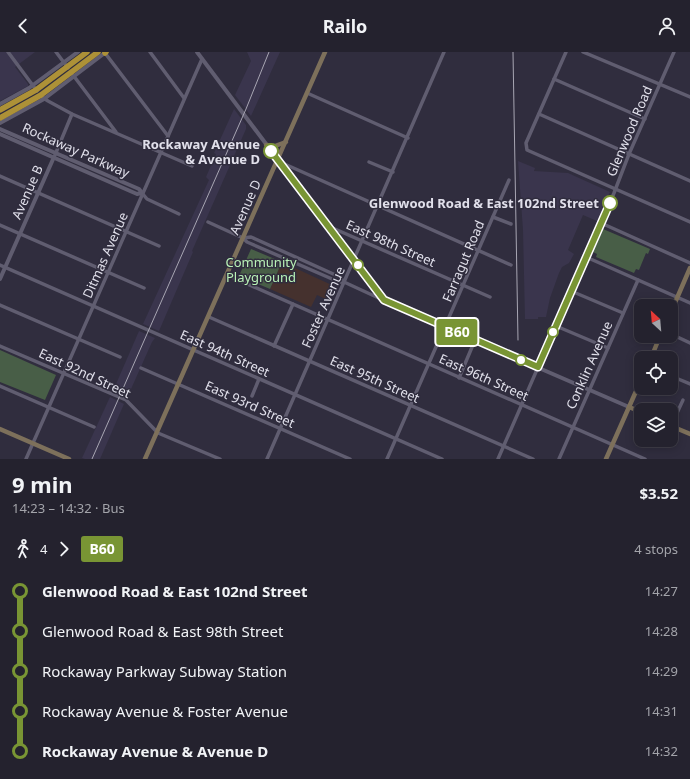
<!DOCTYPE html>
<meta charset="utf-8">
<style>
body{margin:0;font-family:"Noto Sans",sans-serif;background:#302f3a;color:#f1f3f6;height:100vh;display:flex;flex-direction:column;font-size:15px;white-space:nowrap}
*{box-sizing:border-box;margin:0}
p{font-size:13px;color:#a3a4aa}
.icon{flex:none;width:22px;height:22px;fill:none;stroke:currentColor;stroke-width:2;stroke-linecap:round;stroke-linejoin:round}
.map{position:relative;height:407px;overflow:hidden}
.details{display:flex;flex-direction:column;background:#24222e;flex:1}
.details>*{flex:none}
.badge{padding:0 8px;border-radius:3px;font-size:14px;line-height:26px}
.needle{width:26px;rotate:334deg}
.tools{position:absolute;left:634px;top:247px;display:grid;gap:8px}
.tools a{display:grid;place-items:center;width:44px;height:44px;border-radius:8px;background:#24222e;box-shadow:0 2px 10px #0003,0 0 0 1px #413f4a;font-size:20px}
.map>.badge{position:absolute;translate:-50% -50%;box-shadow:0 0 0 2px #fff}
.legs{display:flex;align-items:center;gap:6px;height:44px;padding:0 12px;font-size:13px}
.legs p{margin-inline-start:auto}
.headline{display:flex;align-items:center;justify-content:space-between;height:68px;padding:0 12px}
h1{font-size:22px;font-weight:700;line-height:30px}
ul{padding:0 12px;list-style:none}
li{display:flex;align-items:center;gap:14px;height:40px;font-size:15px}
li i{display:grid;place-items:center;width:6px;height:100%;margin:0 5px;background:currentColor}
li i::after{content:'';width:10px;height:10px;margin:-5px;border:3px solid;border-radius:50%;background:#24222e}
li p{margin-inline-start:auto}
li:first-child i{background:linear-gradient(#0000 50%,currentColor 0)}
li:last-child i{background:linear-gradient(currentColor 50%,#0000 0)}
header{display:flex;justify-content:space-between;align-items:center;height:52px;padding:0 12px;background:#24222e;font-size:18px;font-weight:700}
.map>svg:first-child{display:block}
.built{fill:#3a354d}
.education{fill:#45312e}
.green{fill:#485e47}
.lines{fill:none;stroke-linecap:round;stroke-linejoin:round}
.minor{stroke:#605d70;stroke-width:3.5}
.tertiary{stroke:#605d70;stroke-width:4}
.secondary{stroke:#7d705b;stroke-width:4.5}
.trunk{stroke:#ad9137;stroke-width:5.5}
.rail{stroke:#a8a6b3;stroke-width:1}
.line-1-casing{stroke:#fff;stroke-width:9}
.line-1{stroke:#799534;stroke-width:6}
.stop-1-dot{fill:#fff;stroke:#799534;stroke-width:2}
.labels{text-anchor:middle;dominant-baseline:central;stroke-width:3;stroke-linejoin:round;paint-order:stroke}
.street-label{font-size:13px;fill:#e1e0eb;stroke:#302d3e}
.stop-label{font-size:13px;font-weight:bold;fill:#e1e0eb;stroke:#302d3e;text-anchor:end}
.park-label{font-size:13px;fill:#b9f2b7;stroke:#302d3e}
</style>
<header><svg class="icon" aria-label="back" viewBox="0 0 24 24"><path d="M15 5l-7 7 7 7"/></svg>Railo<svg class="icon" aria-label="person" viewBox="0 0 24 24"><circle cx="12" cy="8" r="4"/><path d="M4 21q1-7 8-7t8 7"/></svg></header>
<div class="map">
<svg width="690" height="407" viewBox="0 0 690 407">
<rect width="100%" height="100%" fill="#302d3e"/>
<g class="built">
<path d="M0 0H35L15 15 28 32V34L0 49Z"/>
<path d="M247 0H280L251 64 235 43 251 9Z"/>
<path d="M234 57 246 73V77L192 199 193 200 159 279 143 272 209 128 206 125 216 102 214 101Z"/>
<path d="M518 109 535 116 534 119 568 121 610 140 597 169 583 163 568 198 574 202 569 211 562 215 559 221 550 246 546 265H538V267H525L523 178Z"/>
<path d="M139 279 155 286 152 290 127 346 113 339Z"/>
<path d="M110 345 124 352 100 407H85L82 406Z"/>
</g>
<path class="education" d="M282 210 336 235 330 249 317 243 311 255 270 237Z"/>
<g class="green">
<path d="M603 177 650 197 648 202 646 201 639 218 636 217 634 221 596 205 597 202 593 200Z"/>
<path d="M251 197 282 210 270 237 239 224Z"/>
<path d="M0 298 56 323 45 348 0 330Z"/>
</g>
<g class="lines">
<g class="minor">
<path d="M8 0 37 39"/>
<path d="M56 0 68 16"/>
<path d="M150 0 184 46"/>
<path d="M566 0 526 91 527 98 690 170"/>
<path d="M583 0 690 45"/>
<path d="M105 1 168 84"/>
<path d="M73 23 116 80"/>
<path d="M554 27 645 67"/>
<path d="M307 41 408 86"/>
<path d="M42 45 48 49 72 62 192 114"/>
<path d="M539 62 690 129"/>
<path d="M55 103 72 62"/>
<path d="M280 110 511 213"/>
<path d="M369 110 393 120"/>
<path d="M0 124 159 194"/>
<path d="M142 141 147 147 179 162"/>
<path d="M493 165 511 172"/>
<path d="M208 170 243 186 247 190 339 230H344L383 248"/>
<path d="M601 171 690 211"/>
<path d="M0 173 144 236"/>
<path d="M328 174 490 245"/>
<path d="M243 186 251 185 340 225 344 230"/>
<path d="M586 205 690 251"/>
<path d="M0 213 442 407"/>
<path d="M227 223 645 407"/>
<path d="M571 239 623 261"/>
<path d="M0 253 120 305"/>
<path d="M209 265 533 407"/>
<path d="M556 274 608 296"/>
<path d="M671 282 690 291"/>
<path d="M0 294 126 348 158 381 220 407"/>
<path d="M274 294 293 252"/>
<path d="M141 316 350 407"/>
<path d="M671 324 690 332"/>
<path d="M459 326 475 288"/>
<path d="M0 334 94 375"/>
<path d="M252 344 259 327"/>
<path d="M671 374 683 348"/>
<path d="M26 407 202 7"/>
<path d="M267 407 444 0"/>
<path d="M387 407 509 128"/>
<path d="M498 407 614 141 629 102 674 0"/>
<path d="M559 407 638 228"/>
</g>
<g class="tertiary">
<path d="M197 0 384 249 629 355"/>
<path d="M0 52 29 36 78 0"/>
<path d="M0 71 44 47 106 0"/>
<path d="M0 77 139 137 142 141"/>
<path d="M0 82 137 142 142 141"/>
<path d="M0 227 54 105"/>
</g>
<g class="secondary">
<path d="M266 93 275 94 286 90"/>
<path d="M671 260 690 216"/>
<path d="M651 306 660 284"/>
<path d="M629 355 641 360"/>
<path d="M671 374 690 382"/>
<path d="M0 377 69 407"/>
<path d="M145 407 325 0"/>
<path d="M606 407 641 328"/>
</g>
<g class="trunk">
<path d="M105 1 106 0"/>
<path d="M0 58 36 38 87 0"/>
<path d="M0 66 41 43 98 0"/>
</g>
<g class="rail">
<path d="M513 0 518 288"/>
<path d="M92 407 246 57 269 0"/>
</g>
</g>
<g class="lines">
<defs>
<path id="line-1" d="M271 99 384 248 538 315 610 151"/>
</defs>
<use href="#line-1" class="line-1-casing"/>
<use href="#line-1" class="line-1"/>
</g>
<g class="stop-1-dot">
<circle cx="271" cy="99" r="7"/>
<circle cx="610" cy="151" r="7"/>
<circle cx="358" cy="213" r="5"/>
<circle cx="553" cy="280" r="5"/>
<circle cx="521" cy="308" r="5"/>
</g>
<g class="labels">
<g class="street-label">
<text transform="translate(629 79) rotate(-67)">Glenwood Road</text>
<text transform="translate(76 98) rotate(24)">Rockaway Parkway</text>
<text transform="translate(27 140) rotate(-66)">Avenue B</text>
<text transform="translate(245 155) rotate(-66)">Avenue D</text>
<text transform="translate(391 191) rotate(24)">East 98th Street</text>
<text transform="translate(105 203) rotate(-66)">Ditmas Avenue</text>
<text transform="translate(463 209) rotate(-67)">Farragut Road</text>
<text transform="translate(323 255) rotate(-66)">Foster Avenue</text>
<text transform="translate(225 301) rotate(24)">East 94th Street</text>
<text transform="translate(589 313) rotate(-66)">Conklin Avenue</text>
<text transform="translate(85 321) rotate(25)">East 92nd Street</text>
<text transform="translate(484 325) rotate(24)">East 96th Street</text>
<text transform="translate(375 327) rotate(24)">East 95th Street</text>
<text transform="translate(250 352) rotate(24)">East 93rd Street</text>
</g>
<g class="stop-label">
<text x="260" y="92">Rockaway Avenue<tspan x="260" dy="15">&amp; Avenue D</tspan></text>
<text x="599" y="151">Glenwood Road &amp; East 102nd Street</text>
</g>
<g class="park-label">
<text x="261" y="210">Community<tspan x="261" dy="15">Playground</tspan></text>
</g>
</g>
</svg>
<div class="tools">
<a><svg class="needle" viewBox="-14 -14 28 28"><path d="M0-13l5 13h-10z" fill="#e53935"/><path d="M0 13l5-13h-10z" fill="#a3a4aa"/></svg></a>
<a><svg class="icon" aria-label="locate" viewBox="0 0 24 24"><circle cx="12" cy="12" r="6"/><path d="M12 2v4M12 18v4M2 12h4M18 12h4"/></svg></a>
<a><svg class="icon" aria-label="layers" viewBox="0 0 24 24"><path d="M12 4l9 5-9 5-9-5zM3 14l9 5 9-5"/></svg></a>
</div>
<b class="badge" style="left:457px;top:280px;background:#799534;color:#fff">B60</b>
</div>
<section class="details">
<div class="headline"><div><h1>9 min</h1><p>14:23 – 14:32 · Bus</p></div><b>$3.52</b></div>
<div class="legs"><svg class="icon" aria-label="walk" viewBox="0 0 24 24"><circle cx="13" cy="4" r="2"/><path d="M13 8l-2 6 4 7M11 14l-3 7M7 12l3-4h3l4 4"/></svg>4<svg class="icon" aria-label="forward" viewBox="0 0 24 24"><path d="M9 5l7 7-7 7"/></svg><b class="badge" style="background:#799534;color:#fff">B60</b><p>4 stops</p></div>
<ul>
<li><i style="color:#799534"></i><b>Glenwood Road &amp; East 102nd Street</b><p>14:27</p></li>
<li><i style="color:#799534"></i><span>Glenwood Road &amp; East 98th Street</span><p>14:28</p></li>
<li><i style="color:#799534"></i><span>Rockaway Parkway Subway Station</span><p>14:29</p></li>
<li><i style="color:#799534"></i><span>Rockaway Avenue &amp; Foster Avenue</span><p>14:31</p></li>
<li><i style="color:#799534"></i><b>Rockaway Avenue &amp; Avenue D</b><p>14:32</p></li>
</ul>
</section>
